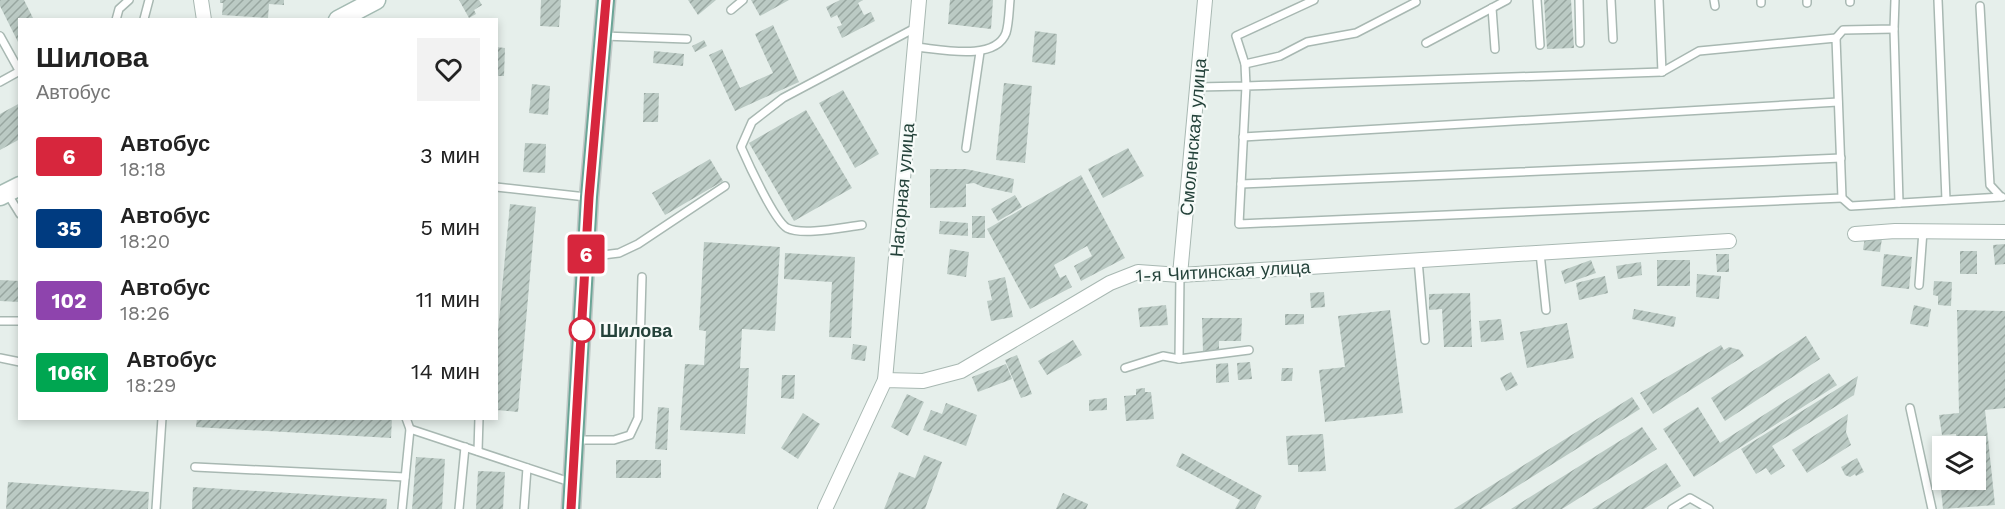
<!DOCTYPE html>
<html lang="ru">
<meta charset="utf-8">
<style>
body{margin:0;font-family:"Work Sans",sans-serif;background:#f2f2f2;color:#222;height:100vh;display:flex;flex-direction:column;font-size:22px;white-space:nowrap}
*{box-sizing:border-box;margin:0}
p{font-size:20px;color:#767676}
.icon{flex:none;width:33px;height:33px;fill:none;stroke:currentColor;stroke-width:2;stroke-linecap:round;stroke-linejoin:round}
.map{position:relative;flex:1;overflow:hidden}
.sheet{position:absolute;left:18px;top:18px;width:480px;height:402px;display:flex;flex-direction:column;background:#fff;border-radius:0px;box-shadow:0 3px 9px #0003}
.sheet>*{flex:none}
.badge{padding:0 12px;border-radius:4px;font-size:21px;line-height:39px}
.fabs{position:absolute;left:1932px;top:436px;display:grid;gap:12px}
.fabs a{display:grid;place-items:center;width:54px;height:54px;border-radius:0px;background:#fff;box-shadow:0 3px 9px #0003;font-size:30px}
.map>.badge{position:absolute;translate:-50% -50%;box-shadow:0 0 0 3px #fff}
.round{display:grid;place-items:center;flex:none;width:63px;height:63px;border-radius:0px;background:#f2f2f2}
.overview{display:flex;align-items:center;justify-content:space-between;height:102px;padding:0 18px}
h1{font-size:28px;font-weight:600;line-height:45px}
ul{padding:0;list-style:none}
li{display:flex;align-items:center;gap:18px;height:72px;padding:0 18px}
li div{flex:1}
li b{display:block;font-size:22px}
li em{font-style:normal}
li .badge{min-width:66px;font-weight:700;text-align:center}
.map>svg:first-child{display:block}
.building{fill:url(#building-hatch)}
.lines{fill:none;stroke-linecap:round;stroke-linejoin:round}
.service-casing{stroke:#a8b8b2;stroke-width:10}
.minor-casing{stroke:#a8b8b2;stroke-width:16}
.secondary-casing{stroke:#a4bbb3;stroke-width:21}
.primary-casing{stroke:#c2cac8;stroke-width:21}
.service{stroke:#fff;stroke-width:7}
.minor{stroke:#fff;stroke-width:14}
.secondary{stroke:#fff;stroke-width:18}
.primary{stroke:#6aa596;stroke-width:18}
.line-casing{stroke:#fff;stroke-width:14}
.line{stroke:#d7263d;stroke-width:9}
.stop-dot{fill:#fff;stroke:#d7263d;stroke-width:3}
.labels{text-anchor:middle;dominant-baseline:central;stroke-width:4.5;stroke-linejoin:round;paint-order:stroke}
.street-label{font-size:18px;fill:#24423a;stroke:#f7fbf9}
.stop-label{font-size:18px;font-weight:bold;fill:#24423a;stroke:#f7fbf9;text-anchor:start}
</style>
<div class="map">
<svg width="2005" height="509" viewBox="0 0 2005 509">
<defs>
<pattern id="building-hatch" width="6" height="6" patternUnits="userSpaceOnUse" patternTransform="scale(1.5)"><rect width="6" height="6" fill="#bbcac4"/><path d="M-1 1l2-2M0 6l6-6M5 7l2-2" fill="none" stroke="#98a6a0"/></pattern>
</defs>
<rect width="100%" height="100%" fill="#e6efeb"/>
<g class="building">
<path d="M0 0H24L34 20H20V46L0 6Z"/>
<path d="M220 0H284V5L269 4 268 18 222 15 223 3H220Z"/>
<path d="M459 0H479L482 5 474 10 476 14 469 18Z"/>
<path d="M541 0H561L559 27 540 26Z"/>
<path d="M688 0H716L698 15Z"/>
<path d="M751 0H789L760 16Z"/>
<path d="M840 0H863L858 3 864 15 871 12 875 21 842 38 837 27 842 25 837 15 831 18 826 7Z"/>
<path d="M950 0H993L991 29 948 24Z"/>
<path d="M1544 0H1571L1574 48 1547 49Z"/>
<path d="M773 25 799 82 735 111 709 55 722 49 740 88 773 73 755 34Z"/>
<path d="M1035 31 1057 34 1055 65 1032 62Z"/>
<path d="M704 40 707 46 695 52 692 46Z"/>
<path d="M496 47 505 48 504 76H496Z"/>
<path d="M654 51 684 54 683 66 653 63Z"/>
<path d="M1004 83 1032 86 1025 163 996 160Z"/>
<path d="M532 84 550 86 548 115 529 113Z"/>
<path d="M843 90 879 154 855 168 819 103Z"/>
<path d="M644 93H659L658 122H643Z"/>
<path d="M20 103V139L0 150V114Z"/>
<path d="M806 110 852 188 794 221 749 143Z"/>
<path d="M525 143 546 144 545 173 523 172Z"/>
<path d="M1128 148 1144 176 1103 198 1088 169Z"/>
<path d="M710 159 723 181 665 215 652 193Z"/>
<path d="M930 169H966L1014 179 1012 193 983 187 974 183 966 184V207L930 208Z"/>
<path d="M1081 175 1125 258 1081 281 1074 266 1092 256 1087 246 1054 265 1060 278 1066 275 1072 287 1030 309 987 229Z"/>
<path d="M1015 195 1022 207 998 221 991 209Z"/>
<path d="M510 204 536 207 518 412 496 410V352Z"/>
<rect x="972" y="216" width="13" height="22"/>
<path d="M940 221 968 223V236L939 234Z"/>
<path d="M1865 236 1882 238 1880 252 1863 250Z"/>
<path d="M704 242 780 247 775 331 742 329 740 368H749L745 434 680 430 685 364 704 365 706 331 699 330Z"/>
<path d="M2005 244V264L1995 265 1993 245Z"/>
<path d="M950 249 969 252 966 277 947 274Z"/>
<rect x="1960" y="251" width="17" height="23"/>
<path d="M785 253 855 257 851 338 829 337 832 282 784 279Z"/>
<path d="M1716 254H1729V272H1717Z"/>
<path d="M1884 254 1912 257 1909 289 1881 286Z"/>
<path d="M1591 260 1596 273 1565 284 1561 271Z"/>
<rect x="1657" y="260" width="33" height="26"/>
<path d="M1641 262 1642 275 1618 279 1616 266Z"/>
<path d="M1697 274 1721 276 1719 299 1696 297Z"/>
<path d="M1605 276 1608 293 1579 300 1576 283Z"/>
<path d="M1005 277 1013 317 991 321 987 301 992 300 988 281Z"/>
<path d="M0 280 20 281V302L0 301Z"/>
<path d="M1934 281 1952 282 1951 306 1938 305V296L1933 295Z"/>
<path d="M1324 292 1325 307 1311 308 1310 293Z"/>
<path d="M1470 293 1472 347H1444L1442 309 1429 310V294Z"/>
<path d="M1166 305 1168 325 1140 327 1138 308Z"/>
<path d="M1914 305 1931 309 1928 327 1910 324Z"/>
<path d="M1634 309 1676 317 1674 327 1632 319Z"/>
<path d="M1390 310 1403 413 1325 422 1319 370 1345 367 1338 316Z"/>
<path d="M1957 310 2005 311V408L1985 410 1995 505 1943 509 1937 451H1942V480H1976V447H1957L1956 434 1942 435 1939 415 1959 413Z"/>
<path d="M1285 314H1304V324L1285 325Z"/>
<path d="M1202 318H1242L1241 341H1219V352H1203Z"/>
<path d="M1501 319 1504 340 1481 342 1479 321Z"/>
<path d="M1567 323 1574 358 1527 368 1520 332Z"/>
<path d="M1806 336 1820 359 1725 421 1711 398Z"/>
<path d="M1073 340 1082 355 1047 375 1038 361Z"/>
<path d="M853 344 867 346 865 361 851 359Z"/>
<path d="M1721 345 1724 350 1729 347 1740 350 1744 356 1653 414 1640 393Z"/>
<path d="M1017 355 1032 394 1021 398 1005 360Z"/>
<path d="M1250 362 1252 379 1238 380 1237 363Z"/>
<path d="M1228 363 1229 382 1216 383V364Z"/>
<path d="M1006 364 1012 379 978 392 972 377Z"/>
<path d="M1282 368H1293L1292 381H1281Z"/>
<path d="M1511 372 1518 385 1506 391 1500 378Z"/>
<path d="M1829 373 1837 385 1694 477 1663 429 1698 407 1720 443Z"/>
<path d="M782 375H795L794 399 781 398Z"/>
<path d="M1858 376 1854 395 1772 446 1785 466 1771 475 1766 468 1756 474 1741 449Z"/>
<path d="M1145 388V392H1151L1154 419 1126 421 1124 396 1136 395V389Z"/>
<path d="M907 394 924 402 908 436 891 427Z"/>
<path d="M1632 397 1640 409 1481 509H1454Z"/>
<path d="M1107 398V410L1089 411V400Z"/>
<path d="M946 403 977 415 966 446 923 430 931 410 942 414Z"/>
<path d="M658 407 669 408 667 450 655 449Z"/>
<path d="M803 413 820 424 798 459 781 448Z"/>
<path d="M1848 414 1846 432 1851 445 1807 473 1792 450Z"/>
<path d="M197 418H392L391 438 196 427Z"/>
<path d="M1642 427 1657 449 1562 509H1511Z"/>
<path d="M1323 434 1326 471 1298 472V465H1288L1286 436Z"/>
<path d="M1182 453 1262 496 1255 509H1235L1240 500 1176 466Z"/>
<path d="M924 455 942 462 925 509H884L899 472 915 478Z"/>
<path d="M416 457 445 459 442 509H412Z"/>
<path d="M1857 458 1864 472 1856 476 1855 474 1850 477 1845 475 1841 467Z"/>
<rect x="616" y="460" width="45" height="18"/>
<path d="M1666 463 1681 486 1644 509H1592Z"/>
<path d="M478 471 505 472 503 509H476Z"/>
<path d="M8 482 149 492 148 509H6Z"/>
<path d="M193 487 387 499 386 509H192Z"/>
<path d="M1063 493 1088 504 1086 509H1056Z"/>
</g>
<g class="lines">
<defs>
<g id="service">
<path d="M1537 0 1540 45"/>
<path d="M1579 0 1580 43"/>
<path d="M1611 0 1613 39"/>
<path d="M1659 0 1662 72"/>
<path d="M1714 0 1715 6"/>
<path d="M1761 0V3"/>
<path d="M1807 0V3"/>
<path d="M1850 0V2"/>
<path d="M1938 0 1946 200"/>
<path d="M1980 6 1990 185 2001 197"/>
<path d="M1492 8 1495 49"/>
<path d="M731 10 743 0"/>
<path d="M144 19 149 0"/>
<path d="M116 20 119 9 129 0"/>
<path d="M1894 29 1899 203"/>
<path d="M0 36 20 72"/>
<path d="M603 36 687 39"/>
<path d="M1836 38 1843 30 1894 29 1895 0"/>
<path d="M1426 43 1507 0"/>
<path d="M915 47C940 49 995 62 1006 33 1009 23 1009 10 1010 0"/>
<path d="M1245 64 1280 56 1307 42 1356 33 1416 2"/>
<path d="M0 82 18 72"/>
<path d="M1197 87 1246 86 1239 224 1842 198 1836 38 1699 51 1662 72 1246 86 1245 64 1236 36 1314 0"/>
<path d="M1243 137 1838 102"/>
<path d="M966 148 980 52"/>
<path d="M1241 184 1841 158"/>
<path d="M496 187 586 197"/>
<path d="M7 193 20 214"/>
<path d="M1842 198 1851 206 2002 197"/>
<path d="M862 225C844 227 803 236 787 228 774 220 748 163 741 147L752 122 783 98 917 27"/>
<path d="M1540 253 1546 310"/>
<path d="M586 257 619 253 638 244 725 186"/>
<path d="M1418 260 1425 340"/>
<path d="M1180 275 1179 359 1249 350"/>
<path d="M1919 285 1923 231"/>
<path d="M0 321H20"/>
<path d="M0 358 20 362"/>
<path d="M1125 368 1163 356 1179 359"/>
<path d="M1910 408 1932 509"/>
<path d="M406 418 410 429"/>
<path d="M577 440H614L630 435 638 418 642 277"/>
<path d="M478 451 479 418"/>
<path d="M195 467 405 477"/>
<path d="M156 509 162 418"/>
<path d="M402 509 410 429 570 482"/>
<path d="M459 509 465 447"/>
<path d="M524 509 527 468"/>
<path d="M1672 509 1690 498 1709 509"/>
</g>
<g id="minor">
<path d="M201 0 204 20"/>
<path d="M1855 234 1895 231 2005 232"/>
<path d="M1180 275 1205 0"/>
<path d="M885 380 919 0"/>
<path d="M825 509 885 380 923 381 961 371 1110 283 1138 272 1180 275 1729 241"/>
</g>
<g id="secondary">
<path d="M338 20 376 0"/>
<path d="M0 196 20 186"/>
</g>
<path id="primary" d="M571 509 589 197 606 0"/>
</defs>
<use href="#service" class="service-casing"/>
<use href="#minor" class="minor-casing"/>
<use href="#secondary" class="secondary-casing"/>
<use href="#primary" class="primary-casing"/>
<use href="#service" class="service"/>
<use href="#minor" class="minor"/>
<use href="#secondary" class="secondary"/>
<use href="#primary" class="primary"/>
</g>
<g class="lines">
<defs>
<path id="line" d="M571 509 589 197 606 0"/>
</defs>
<use href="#line" class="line-casing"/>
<use href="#line" class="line"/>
</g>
<circle class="stop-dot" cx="582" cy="330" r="12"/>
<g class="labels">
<g class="street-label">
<text transform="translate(1193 137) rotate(-85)">Смоленская улица</text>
<text transform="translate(902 190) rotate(-85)">Нагорная улица</text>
<text transform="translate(1223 271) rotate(-3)">1-я Читинская улица</text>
</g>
<g class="stop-label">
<text x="600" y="330">Шилова</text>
</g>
</g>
</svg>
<div class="fabs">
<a><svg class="icon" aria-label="layers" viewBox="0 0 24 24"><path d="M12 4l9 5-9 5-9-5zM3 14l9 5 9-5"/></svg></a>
</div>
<b class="badge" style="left:586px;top:254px;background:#d7263d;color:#fff">6</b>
<section class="sheet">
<div class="overview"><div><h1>Шилова</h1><p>Автобус</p></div><a class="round"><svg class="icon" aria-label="heart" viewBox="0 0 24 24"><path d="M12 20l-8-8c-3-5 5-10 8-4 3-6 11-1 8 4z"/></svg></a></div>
<ul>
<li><span class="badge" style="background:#d7263d;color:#fff">6</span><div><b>Автобус</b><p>18:18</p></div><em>3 мин</em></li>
<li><span class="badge" style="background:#003b80;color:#fff">35</span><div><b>Автобус</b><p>18:20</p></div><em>5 мин</em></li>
<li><span class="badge" style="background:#8e44ad;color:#fff">102</span><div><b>Автобус</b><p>18:26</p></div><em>11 мин</em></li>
<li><span class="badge" style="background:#00a651;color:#fff">106К</span><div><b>Автобус</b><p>18:29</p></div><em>14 мин</em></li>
</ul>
</section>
</div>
